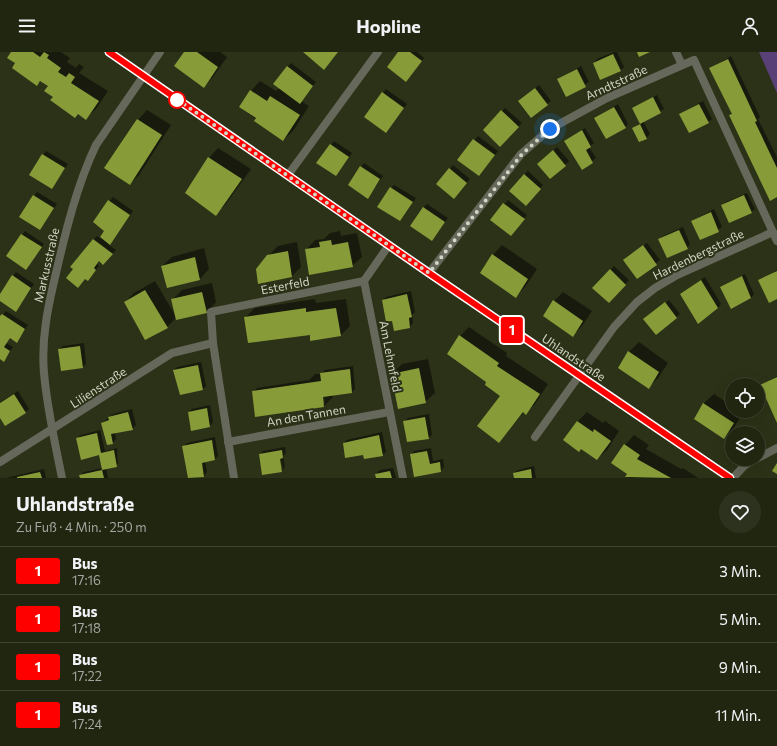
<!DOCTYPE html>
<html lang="de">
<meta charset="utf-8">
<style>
body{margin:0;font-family:Commissioner,sans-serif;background:#2d321f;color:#f1f3f6;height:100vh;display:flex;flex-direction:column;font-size:15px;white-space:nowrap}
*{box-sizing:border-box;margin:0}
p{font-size:13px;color:#a2a59f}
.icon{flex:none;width:22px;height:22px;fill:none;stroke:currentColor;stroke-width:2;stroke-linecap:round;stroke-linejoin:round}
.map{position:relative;height:426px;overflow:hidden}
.side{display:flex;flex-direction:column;background:#212611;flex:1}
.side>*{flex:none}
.badge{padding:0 8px;border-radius:3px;font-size:14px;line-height:26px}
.controls{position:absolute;left:725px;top:326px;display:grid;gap:8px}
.controls a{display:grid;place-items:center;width:40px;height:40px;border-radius:50%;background:#212611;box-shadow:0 4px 16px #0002,0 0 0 1px #3e4331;font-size:20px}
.you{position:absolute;width:20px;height:20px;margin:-10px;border:3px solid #fff;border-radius:50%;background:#1a73e8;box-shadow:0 0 0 6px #1a73e833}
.map>.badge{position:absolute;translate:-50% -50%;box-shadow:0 0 0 2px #fff}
.round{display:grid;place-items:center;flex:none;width:42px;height:42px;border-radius:21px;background:#2d321f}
.head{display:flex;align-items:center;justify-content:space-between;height:68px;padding:0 16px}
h1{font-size:19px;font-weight:700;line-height:30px}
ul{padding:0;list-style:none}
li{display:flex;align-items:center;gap:12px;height:48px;padding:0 16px;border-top:1px solid #3e4331}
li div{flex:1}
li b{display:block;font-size:15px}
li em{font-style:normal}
li .badge{min-width:44px;font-weight:700;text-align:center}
header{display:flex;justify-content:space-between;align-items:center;height:52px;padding:0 16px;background:#212611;font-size:18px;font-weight:700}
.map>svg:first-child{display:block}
.green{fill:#594077}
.shadow{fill:#0007;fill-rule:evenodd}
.building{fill:#879c38}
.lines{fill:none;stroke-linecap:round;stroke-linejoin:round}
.street{stroke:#65685b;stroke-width:8}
.line-casing{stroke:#fff;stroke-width:9}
.line{stroke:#f00;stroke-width:6}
.walk{stroke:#d1d6c5;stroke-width:4;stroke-dasharray:0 7.2}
.stop-dot{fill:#fff;stroke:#f00;stroke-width:2}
.labels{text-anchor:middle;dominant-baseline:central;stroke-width:4;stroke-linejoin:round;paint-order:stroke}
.street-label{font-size:12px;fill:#d1d6c5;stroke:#2c3217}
</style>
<header><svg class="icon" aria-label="menu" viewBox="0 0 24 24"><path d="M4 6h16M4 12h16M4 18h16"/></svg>Hopline<svg class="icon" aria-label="person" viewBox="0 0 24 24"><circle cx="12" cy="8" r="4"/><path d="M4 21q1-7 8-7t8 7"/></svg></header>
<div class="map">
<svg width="777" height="426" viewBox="0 0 777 426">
<rect width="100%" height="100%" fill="#2c3217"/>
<path class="green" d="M759 0H777V41Z"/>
<g class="shadow">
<path d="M12 0H61L70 6 67 10 76 16 79 12 84 15 79 21 108 39 96 57 86 66 54 45 50 34 41 29 37 32 16 11Z"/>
<path d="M185 0H220L227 5 213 25 204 34Z"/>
<path d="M400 0H417L424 6 409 25Z"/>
<path d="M614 0H617L624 15 620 19 594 11 597 7Z"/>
<path d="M731 4 760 65 758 67 777 105V144L731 63 732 61 711 16Z"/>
<path d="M291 11 316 30 301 49 309 54 293 79 283 88 240 55 251 39 260 29 276 39 280 36 287 15Z"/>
<path d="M581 14 589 30 567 43 558 27Z"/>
<path d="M539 33 551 49 547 52 523 46Z"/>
<path d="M386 37 407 52 386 80 383 41Z"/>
<path d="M657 43 664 57 643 69 650 82 646 86 633 76 640 71 633 56Z"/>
<path d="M703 49 712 67 708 70 680 62Z"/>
<path d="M618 52 628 72 625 75 595 66Z"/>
<path d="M505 56 522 71 500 93 484 78Z"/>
<path d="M147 58 171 73 139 123 130 132 138 68Z"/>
<path d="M585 76 594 91 589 95 596 106 582 116 565 89Z"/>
<path d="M478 84 498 99 482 120 459 108Z"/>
<path d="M334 89 352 101 336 123 318 110Z"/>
<path d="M557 95 569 109 550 126 542 108Z"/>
<path d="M218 96 251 117 225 153 215 163 209 106Z"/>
<path d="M46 99 68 112 51 136 43 103Z"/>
<path d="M364 111 383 124 368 146 361 115Z"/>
<path d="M453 113 470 127 457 142 450 117Z"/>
<path d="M528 119 543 133 529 149 524 123Z"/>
<path d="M394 133 416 146 403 165 391 136Z"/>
<path d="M37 140 57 152 40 177 34 144Z"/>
<path d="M747 141 755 157 751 160 722 154 726 150Z"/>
<path d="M113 145 133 159 109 193 116 198 107 208H100L97 212 99 214 91 224 72 215 94 187 97 184 100 186 105 178 94 170Z"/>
<path d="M508 148 527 163 511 183 492 168Z"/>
<path d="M427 152 448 166 435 184 424 155Z"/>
<path d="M714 157 722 175 701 187 692 169Z"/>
<path d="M683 175 690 192 687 196 659 188 663 184Z"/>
<path d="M25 179 44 192 26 217 7 204Z"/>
<path d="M340 179 341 184 357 181 362 205 352 214 306 198 315 188 324 187 330 181Z"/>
<path d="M297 190 301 215 292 224 268 204 278 194Z"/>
<path d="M647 191 660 208 637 226 628 204Z"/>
<path d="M502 193 537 217 525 235 516 244 493 203Z"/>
<path d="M204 196 209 217 200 227 168 235 162 214 172 205Z"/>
<path d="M614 214 629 228 609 250 594 236Z"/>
<path d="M777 218V246L760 229Z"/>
<path d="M16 220 34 232 16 259 0 248V244Z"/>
<path d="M745 222 754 242 751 246 722 235Z"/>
<path d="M705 225 721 252 718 256 685 239Z"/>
<path d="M155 229 175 263 172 248 182 238 212 231 216 250 207 260 176 266 167 275 125 250 134 241Z"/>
<path d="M411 239 415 260 412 263 413 271 410 275 393 268 383 248 386 245Z"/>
<path d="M563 240 592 259 582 274 573 283 554 249Z"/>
<path d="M315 247 316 251 346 247 350 274 341 283 310 282 246 265 255 256Z"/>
<path d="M669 248 680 262 656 282 648 264Z"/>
<path d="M6 259 28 273 17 290 10 285 6 291 13 295 4 308 0 306V266Z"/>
<path d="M469 275 507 301 506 304 548 332 535 352 526 361 524 360 499 390 502 344 487 330 460 284Z"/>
<path d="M639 290 668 311 658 326 649 335 629 300Z"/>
<path d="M84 291 86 312 82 316 59 297 63 294Z"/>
<path d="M428 307 435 341 425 350 392 322 402 312Z"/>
<path d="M201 310 206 334 203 337 174 318 177 315Z"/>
<path d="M353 314 355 337 352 340 333 343V345L324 354 256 364 253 340 257 336 309 328 315 322H321L325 318ZM322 344H324L325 352H323Z"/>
<path d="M777 324V368L761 333Z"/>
<path d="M18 339 29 357 25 360 0 364V350Z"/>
<path d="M714 342 732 354V359L743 361 733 377 724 386 695 366 704 351Z"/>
<path d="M210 353 213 370 210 374 189 360 192 357Z"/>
<path d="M132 357 136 373 132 377 115 381 116 387 113 391 102 371 113 362Z"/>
<path d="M587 360 603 371 605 369 619 379 607 398 597 407 581 396 564 388 578 369Z"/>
<path d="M429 362 432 383 428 386 404 369 408 366Z"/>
<path d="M100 378 105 399 117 396 118 412 106 416 108 426H81L80 423 84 420 102 416 100 402 77 386 81 383Z"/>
<path d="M382 380 386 400 382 403 344 391 347 388Z"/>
<path d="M634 383 649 393 646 397 681 417 683 416 698 426H628L626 425 628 422 625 393Z"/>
<path d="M215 385 218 404 215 407 205 409 207 420 204 424 189 426 183 395 187 391Z"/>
<path d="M285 395 286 401 283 404 285 415 282 419 260 402 263 399ZM280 402 283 417H281Z"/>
<path d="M431 396 433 409 443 407 444 415 441 419 415 424 411 403 414 399Z"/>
<path d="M534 414 536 426H515L514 421 518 418Z"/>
<path d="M393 416 396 426H377L376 422 380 418Z"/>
<path d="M44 417 46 426H6Z"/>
</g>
<g class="building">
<path d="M11 0H33L40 5 44 0 49 3 47 6 61 16 58 20 66 25 69 21 75 25 71 31 99 49 86 68 78 62 75 66 50 48 53 45 44 39 48 34 40 29 37 34 12 16 15 11 7 6Z"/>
<path d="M184 0H197L218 15 204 36 174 14Z"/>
<path d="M303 0H338L324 18Z"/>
<path d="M398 0H410L422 9 406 30 387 15Z"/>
<path d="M637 0H650L639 5Z"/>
<path d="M613 2 621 19 600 28 593 11Z"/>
<path d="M728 7 757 69 755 70 777 116V145L770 149 729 63 732 62 709 16Z"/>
<path d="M287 14 313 34 300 52 273 32Z"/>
<path d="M577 17 586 35 566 45 557 27Z"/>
<path d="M535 36 548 53 531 66 518 49Z"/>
<path d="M250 38 267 49 270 44 300 63 283 89 254 69 256 66 239 55Z"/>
<path d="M382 40 404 56 386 81 364 65Z"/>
<path d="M653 45 661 61 640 72 647 87 639 90 632 76 640 72 632 56Z"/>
<path d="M699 52 709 71 689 81 679 62Z"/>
<path d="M614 55 626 76 606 87 594 66Z"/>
<path d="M501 58 519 75 500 95 483 78Z"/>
<path d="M137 67 162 83 130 133 104 116Z"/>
<path d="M582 78 591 95 586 98 593 111 582 118 564 89Z"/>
<path d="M473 87 495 103 479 124 457 108Z"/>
<path d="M330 92 349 105 336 124 316 111Z"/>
<path d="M553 98 566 114 550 127 537 112Z"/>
<path d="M42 102 65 116 52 137 29 123Z"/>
<path d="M208 105 242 127 216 164 185 141Z"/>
<path d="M360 114 380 127 368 147 348 133Z"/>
<path d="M449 116 467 131 454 147 436 132Z"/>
<path d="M524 122 541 137 526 154 509 139Z"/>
<path d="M390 135 413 150 400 169 377 155Z"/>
<path d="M33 143 54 156 40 178 19 165Z"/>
<path d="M744 143 752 161 729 171 721 153Z"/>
<path d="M108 148 130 163 110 193 100 185 104 179 93 170Z"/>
<path d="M503 151 525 167 511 184 490 168Z"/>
<path d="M423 155 445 170 432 189 410 174Z"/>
<path d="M711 160 719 180 700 188 691 169Z"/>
<path d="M679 178 688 197 667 206 658 187Z"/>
<path d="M21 182 42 195 26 218 6 204Z"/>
<path d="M93 187 113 202 103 213 99 209 94 216 96 218 88 229 85 227 78 236 66 226 73 217 70 215Z"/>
<path d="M331 188 332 193 348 190 353 215 309 223 305 197 320 195 319 190Z"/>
<path d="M643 193 657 213 637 227 623 208Z"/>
<path d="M288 199 292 225 258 232 256 217 267 203Z"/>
<path d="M492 202 528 227 516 246 480 221Z"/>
<path d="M195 205 200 228 167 236 161 214Z"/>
<path d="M610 217 626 233 609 251 592 236Z"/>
<path d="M777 219V247L769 251 758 228Z"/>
<path d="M12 223 31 236 16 260 0 249V242Z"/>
<path d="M742 224 751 246 731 257 720 235Z"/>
<path d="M701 228 718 256 698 272 680 242Z"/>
<path d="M145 238 168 276 145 288 124 250Z"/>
<path d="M202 240 207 261 176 268 171 247Z"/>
<path d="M407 242 412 265 409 266 410 276 394 279 392 269 386 270 382 248Z"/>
<path d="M553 248 583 269 573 285 543 264Z"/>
<path d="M665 250 677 266 656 283 643 267Z"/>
<path d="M306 256V260L336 256 341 284 310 289V283L248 291 244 265Z"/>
<path d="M2 262 25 277 17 291 10 286 4 295 10 299 4 310 0 307V264Z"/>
<path d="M459 283 499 311 497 314 540 342 526 363 523 360 499 391 477 374 500 344 485 333 486 330 447 302Z"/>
<path d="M80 294 83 316 61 319 58 297Z"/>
<path d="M628 299 659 320 649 337 618 316Z"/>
<path d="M198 313 203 338 180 343 173 318Z"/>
<path d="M419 316 426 351 398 357 391 322Z"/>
<path d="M350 317 352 341 323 345 324 355 255 365 252 339 321 329 320 321Z"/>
<path d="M777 325V371L760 333Z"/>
<path d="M14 342 26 361 5 374 0 366V351Z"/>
<path d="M703 351 734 371 724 387 694 367Z"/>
<path d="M207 356 210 375 191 379 188 360Z"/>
<path d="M128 360 133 378 111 382 113 392 107 393 101 371 109 368 108 365Z"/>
<path d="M425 365 429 387 407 390 403 369Z"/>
<path d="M577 369 593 380 594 377 611 389 597 408 581 397 579 400 563 388Z"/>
<path d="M97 381 101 401 114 398 117 415 102 418 99 403 81 408 76 386Z"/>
<path d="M379 383 383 404 364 407 363 403 345 406 343 391Z"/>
<path d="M212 388 215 408 202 411 204 425 188 426 182 394Z"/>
<path d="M624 392 640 403 637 407 671 426 625 425 627 422 611 411Z"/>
<path d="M282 398 283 406 280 407 282 420 262 423 259 402Z"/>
<path d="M427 399 430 412 440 410 441 420 414 425 410 402Z"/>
<path d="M777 411V422L772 419Z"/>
<path d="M531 417 532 426H514L513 421Z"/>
<path d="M102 418 104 426H80L79 423Z"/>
<path d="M390 419 392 426H376L375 422Z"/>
<path d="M40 420 42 426H17V425Z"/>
</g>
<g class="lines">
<g class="street">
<path d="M109 0 429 221 730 426"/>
<path d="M676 0 682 13"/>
<path d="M288 123 378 0"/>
<path d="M389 193 364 229 403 426"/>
<path d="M429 221 521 102 550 77 607 46 694 8 777 189"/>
<path d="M535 385 614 275 637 250 655 236 677 223 773 180"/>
<path d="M228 390 389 360"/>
<path d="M758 406 777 396"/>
<path d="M0 410 172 301 213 291"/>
<path d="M62 426C55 391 47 356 44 321 41 287 48 254 56 221 66 178 77 133 96 93L160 0"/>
<path d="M234 426 213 291 211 260 364 229"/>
<path d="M733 426 744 414 755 407"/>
</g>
</g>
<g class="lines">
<defs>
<path id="line" d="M109 0 429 221 730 426"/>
</defs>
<use href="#line" class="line-casing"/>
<use href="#line" class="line"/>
<path class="walk" d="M177 48 172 44 429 221 522 102 550 77"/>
</g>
<circle class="stop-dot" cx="177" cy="48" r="8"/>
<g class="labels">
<g class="street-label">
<text transform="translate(616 30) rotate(-25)">Arndtstraße</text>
<text transform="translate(698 202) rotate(-26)">Hardenbergstraße</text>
<text transform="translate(46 213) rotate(-77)">Markusstraße</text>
<text transform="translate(285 233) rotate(-11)">Esterfeld</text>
<text transform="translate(391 304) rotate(79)">Am Lehmfeld</text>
<text transform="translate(574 305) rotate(34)">Uhlandstraße</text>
<text transform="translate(98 335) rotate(-33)">Lilienstraße</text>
<text transform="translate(306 363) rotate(-10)">An den Tannen</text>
</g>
</g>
</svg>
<div class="controls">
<a><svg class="icon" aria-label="locate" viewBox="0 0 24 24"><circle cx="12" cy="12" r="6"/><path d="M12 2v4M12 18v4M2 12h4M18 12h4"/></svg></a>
<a><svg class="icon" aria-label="layers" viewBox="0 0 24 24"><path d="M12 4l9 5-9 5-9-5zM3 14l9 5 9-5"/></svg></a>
</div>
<div class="you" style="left:550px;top:77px"></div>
<b class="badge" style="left:512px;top:278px;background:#f00;color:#fff">1</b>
</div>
<section class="side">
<div class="head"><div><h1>Uhlandstraße</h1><p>Zu Fuß · 4 Min. · 250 m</p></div><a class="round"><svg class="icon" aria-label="heart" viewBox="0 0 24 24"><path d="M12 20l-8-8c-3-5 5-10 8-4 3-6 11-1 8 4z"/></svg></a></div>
<ul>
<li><span class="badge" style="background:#f00;color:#fff">1</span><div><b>Bus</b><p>17:16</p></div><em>3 Min.</em></li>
<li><span class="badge" style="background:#f00;color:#fff">1</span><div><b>Bus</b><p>17:18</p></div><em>5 Min.</em></li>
<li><span class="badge" style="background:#f00;color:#fff">1</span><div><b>Bus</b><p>17:22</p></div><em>9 Min.</em></li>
<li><span class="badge" style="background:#f00;color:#fff">1</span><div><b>Bus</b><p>17:24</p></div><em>11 Min.</em></li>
</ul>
</section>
